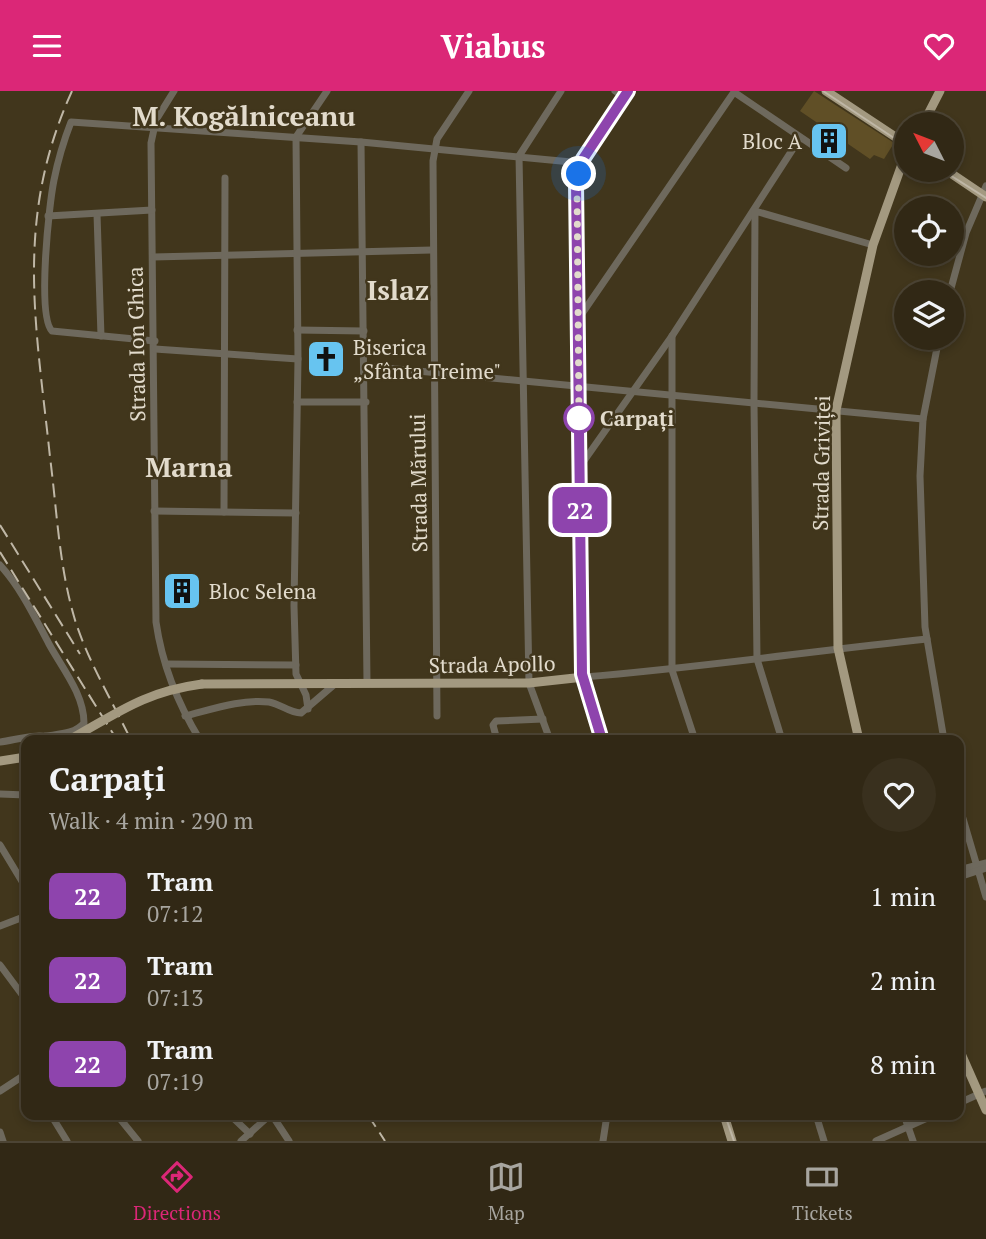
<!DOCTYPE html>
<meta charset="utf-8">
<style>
body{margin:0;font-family:"PT Serif",serif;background:#39301e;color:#f1f3f6;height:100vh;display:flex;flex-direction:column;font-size:26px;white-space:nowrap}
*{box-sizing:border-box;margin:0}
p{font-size:23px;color:#a8a6a0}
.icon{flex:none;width:38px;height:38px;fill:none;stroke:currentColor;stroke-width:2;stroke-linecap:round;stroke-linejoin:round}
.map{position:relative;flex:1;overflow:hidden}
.panel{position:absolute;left:21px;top:644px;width:943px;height:385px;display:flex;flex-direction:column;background:#312815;border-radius:14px;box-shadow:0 4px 10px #0003,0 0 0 2px #4c4434}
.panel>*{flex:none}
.badge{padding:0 14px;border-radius:10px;font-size:24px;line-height:46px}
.needle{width:46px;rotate:312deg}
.fabs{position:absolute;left:894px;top:21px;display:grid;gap:14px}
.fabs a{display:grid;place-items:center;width:70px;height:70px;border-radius:50%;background:#312815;box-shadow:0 4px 10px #0003,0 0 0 2px #4c4434;font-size:35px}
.you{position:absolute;width:35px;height:35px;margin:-18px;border:5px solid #fff;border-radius:50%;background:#1a73e8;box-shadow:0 0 0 10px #1a73e833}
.map>.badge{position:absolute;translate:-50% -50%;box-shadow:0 0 0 4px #fff}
.round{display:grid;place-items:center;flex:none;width:74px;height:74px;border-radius:37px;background:#39301e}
.overview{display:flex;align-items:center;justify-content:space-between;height:119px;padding:0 28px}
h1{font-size:33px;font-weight:700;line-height:52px}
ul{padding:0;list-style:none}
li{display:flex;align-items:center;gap:21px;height:84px;padding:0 28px}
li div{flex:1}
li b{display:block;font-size:26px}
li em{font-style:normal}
li .badge{min-width:77px;font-weight:700;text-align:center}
header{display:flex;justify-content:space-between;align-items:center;height:91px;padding:0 28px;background:#db2777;color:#fff;font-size:32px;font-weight:700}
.tabs{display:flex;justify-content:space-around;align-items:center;height:98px;border-top:2px solid #4c4434;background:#312815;font-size:19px;color:#a8a6a0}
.tabs a{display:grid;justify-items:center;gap:4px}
.tabs .on{color:#db2777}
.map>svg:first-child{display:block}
.green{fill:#604f26}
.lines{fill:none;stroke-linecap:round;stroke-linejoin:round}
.minor{stroke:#6e695d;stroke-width:7}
.major{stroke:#a39980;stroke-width:9}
.tram{stroke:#bfb7a6;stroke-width:2}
.rail{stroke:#bfb7a6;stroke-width:2;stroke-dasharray:14 7;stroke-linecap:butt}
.major-bridge{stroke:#a39980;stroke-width:9}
.line-casing{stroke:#fff;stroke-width:16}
.line{stroke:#8e44ad;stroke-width:10}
.walk{stroke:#e2dbcc;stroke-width:7;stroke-dasharray:0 12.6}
.stop-dot{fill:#fff;stroke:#8e44ad;stroke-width:3.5}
.labels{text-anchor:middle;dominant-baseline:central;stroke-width:5;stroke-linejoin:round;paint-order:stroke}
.poi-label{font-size:21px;fill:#e2dbcc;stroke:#41361c;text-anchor:start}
.street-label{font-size:21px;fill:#e2dbcc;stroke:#41361c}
.stop-label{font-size:21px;font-weight:bold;fill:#e2dbcc;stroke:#41361c;text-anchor:start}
.district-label{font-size:28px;font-weight:bold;fill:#e2dbcc;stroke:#41361c}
</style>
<header><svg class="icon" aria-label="menu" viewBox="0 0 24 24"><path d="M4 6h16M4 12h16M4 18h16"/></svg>Viabus<svg class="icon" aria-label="heart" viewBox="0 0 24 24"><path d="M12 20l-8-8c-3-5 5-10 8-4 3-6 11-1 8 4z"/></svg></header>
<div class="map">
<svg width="986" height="1050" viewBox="0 0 986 1050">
<rect width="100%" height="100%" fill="#41361c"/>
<path class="green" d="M814 0 894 52 884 68 874 64 870 68 800 20Z"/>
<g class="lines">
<g class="minor">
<path d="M174 0 156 29 151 52 156 531C162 573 178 613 200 649"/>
<path d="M615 0 625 7"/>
<path d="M361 51 367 591"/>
<path d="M97 123 101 245"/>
<path d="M48 125 152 119"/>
<path d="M153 166 432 159"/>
<path d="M950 201 966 142 986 95"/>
<path d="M579 227 734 1 846 77"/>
<path d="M297 239 364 240"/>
<path d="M672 245V579L695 649"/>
<path d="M939 247 923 328 920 385 925 536 944 649"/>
<path d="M155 250 52 240C37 225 49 113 54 89 58 69 64 49 71 31L361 51 582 72"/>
<path d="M155 258 298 268"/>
<path d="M365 275 923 328"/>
<path d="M297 311H366"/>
<path d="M581 374 672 245 800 47"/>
<path d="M154 420 296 422"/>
<path d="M224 421 225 87"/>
<path d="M0 474C21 497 34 525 49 553 62 577 84 603 84 632 75 643 59 643 46 645"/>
<path d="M166 573 296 574"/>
<path d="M584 586C698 577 812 560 927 548"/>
<path d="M308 618 306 604 296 583 294 515 298 268 296 46 327 0"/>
<path d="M185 625C213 618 241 608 269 611 281 613 289 622 301 622L336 592"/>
<path d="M437 625 433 70 437 48 469 0"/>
<path d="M497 649 493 634 496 630 543 628"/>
<path d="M550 649 529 592 519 65 561 0"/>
<path d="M782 649 757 568 754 312 755 120 873 154"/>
<path d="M0 651C17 649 41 640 56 649"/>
<path d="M0 703 26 704"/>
<path d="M959 714 986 806"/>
<path d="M0 754 26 797"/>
<path d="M959 779 986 772"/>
<path d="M959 786 986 777"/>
<path d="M0 835 26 825"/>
<path d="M0 874 26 909"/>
<path d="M0 1000 26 983"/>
<path d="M959 1012 986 1000"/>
<path d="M51 1024 67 1050"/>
<path d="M117 1024 138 1050"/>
<path d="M230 1024 250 1043"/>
<path d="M272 1024 289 1050"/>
<path d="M816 1024 824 1050"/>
<path d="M904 1024 913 1050"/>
<path d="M0 1041 3 1050"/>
<path d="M241 1050 270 1024"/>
<path d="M603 1050 607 1024"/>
<path d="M876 1050 934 1024"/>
</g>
<g class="major">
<path d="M826 0 906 53"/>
<path d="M923 33 940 0"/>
<path d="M946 79 986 106"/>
<path d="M202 593 529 592 584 586"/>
<path d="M604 649 584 586 577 96 582 72 630 0"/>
<path d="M859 649 838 557 836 319 873 154 906 62"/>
<path d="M0 670 26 666"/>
<path d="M959 958 986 1019"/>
<path d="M724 1024 732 1050"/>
</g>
<g class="tram">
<path d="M823 0 906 55"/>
<path d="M942 79 986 107"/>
<path d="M605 649 585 583 579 95 585 70 632 0"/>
<path d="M725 1024 734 1050"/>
</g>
<g class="rail">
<path d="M72 0C14 128 36 233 50 366 57 420 59 476 75 529 88 570 112 610 131 649"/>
<path d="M0 434 80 563"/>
<path d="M0 461 117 649"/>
<path d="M368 1024 385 1050"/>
</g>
<path class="major-bridge" d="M69 649C119 621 144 601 202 593"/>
</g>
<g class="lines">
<defs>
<path id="line" d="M602 649 582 583 576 92 583 68 628 0"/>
</defs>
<use href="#line" class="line-casing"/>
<use href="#line" class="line"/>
<path class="walk" d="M579 83 577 96 579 327"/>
</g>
<defs>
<symbol id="building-square" viewBox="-11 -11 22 22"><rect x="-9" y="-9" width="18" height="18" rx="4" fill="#67c4f0" stroke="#41361c"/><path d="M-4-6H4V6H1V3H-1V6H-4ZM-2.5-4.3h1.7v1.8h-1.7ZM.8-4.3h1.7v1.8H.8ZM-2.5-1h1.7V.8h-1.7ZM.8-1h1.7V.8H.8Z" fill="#111"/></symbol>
<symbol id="church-square" viewBox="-11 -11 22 22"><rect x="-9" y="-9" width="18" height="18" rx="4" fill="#67c4f0" stroke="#41361c"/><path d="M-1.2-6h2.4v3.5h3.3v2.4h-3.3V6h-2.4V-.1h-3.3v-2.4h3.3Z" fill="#111"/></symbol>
</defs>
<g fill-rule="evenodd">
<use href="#building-square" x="807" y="28" width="44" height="44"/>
<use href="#church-square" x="304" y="246" width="44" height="44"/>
<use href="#building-square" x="160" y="478" width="44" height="44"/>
</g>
<circle class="stop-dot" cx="579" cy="327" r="14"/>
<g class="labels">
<g class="poi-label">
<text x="802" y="50" text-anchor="end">Bloc A</text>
<text x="353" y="256">Biserica<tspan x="353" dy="24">„Sfânta Treime"</tspan></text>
<text x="209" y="500">Bloc Selena</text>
</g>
<g class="street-label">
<text transform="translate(136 253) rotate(-91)">Strada Ion Ghica</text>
<text transform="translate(821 372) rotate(-89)">Strada Griviței</text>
<text transform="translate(418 392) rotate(-91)">Strada Mărului</text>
<text transform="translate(492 573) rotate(-1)">Strada Apollo</text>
</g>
<g class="stop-label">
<text x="600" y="327">Carpați</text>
</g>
<g class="district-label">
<text x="244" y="24">M. Kogălniceanu</text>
<text x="398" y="198">Islaz</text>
<text x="189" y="375">Marna</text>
</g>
</g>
</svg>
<div class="fabs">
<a><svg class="needle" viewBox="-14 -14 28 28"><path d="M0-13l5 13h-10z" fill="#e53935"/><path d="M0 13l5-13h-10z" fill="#a8a6a0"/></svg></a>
<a><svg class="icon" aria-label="locate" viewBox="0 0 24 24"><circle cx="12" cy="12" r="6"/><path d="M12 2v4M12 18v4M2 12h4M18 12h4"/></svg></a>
<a><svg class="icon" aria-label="layers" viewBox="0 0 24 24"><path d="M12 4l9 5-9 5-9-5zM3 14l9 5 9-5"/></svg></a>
</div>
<div class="you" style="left:579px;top:83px"></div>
<b class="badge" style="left:580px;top:419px;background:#8e44ad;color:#fff">22</b>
<section class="panel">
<div class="overview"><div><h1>Carpați</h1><p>Walk · 4 min · 290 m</p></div><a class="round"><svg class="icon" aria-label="heart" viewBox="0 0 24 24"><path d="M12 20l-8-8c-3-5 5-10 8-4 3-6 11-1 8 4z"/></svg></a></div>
<ul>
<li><span class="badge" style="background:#8e44ad;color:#fff">22</span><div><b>Tram</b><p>07:12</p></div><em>1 min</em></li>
<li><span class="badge" style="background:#8e44ad;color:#fff">22</span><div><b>Tram</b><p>07:13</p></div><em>2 min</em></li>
<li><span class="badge" style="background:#8e44ad;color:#fff">22</span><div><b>Tram</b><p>07:19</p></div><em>8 min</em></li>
</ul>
</section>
</div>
<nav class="tabs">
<a class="on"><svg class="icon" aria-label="directions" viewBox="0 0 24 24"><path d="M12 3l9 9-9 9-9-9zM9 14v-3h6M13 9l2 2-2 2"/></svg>Directions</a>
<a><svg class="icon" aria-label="map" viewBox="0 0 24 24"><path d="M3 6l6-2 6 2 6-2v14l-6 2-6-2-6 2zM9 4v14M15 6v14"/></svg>Map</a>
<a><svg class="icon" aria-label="tickets" viewBox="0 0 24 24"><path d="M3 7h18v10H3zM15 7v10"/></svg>Tickets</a>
</nav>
